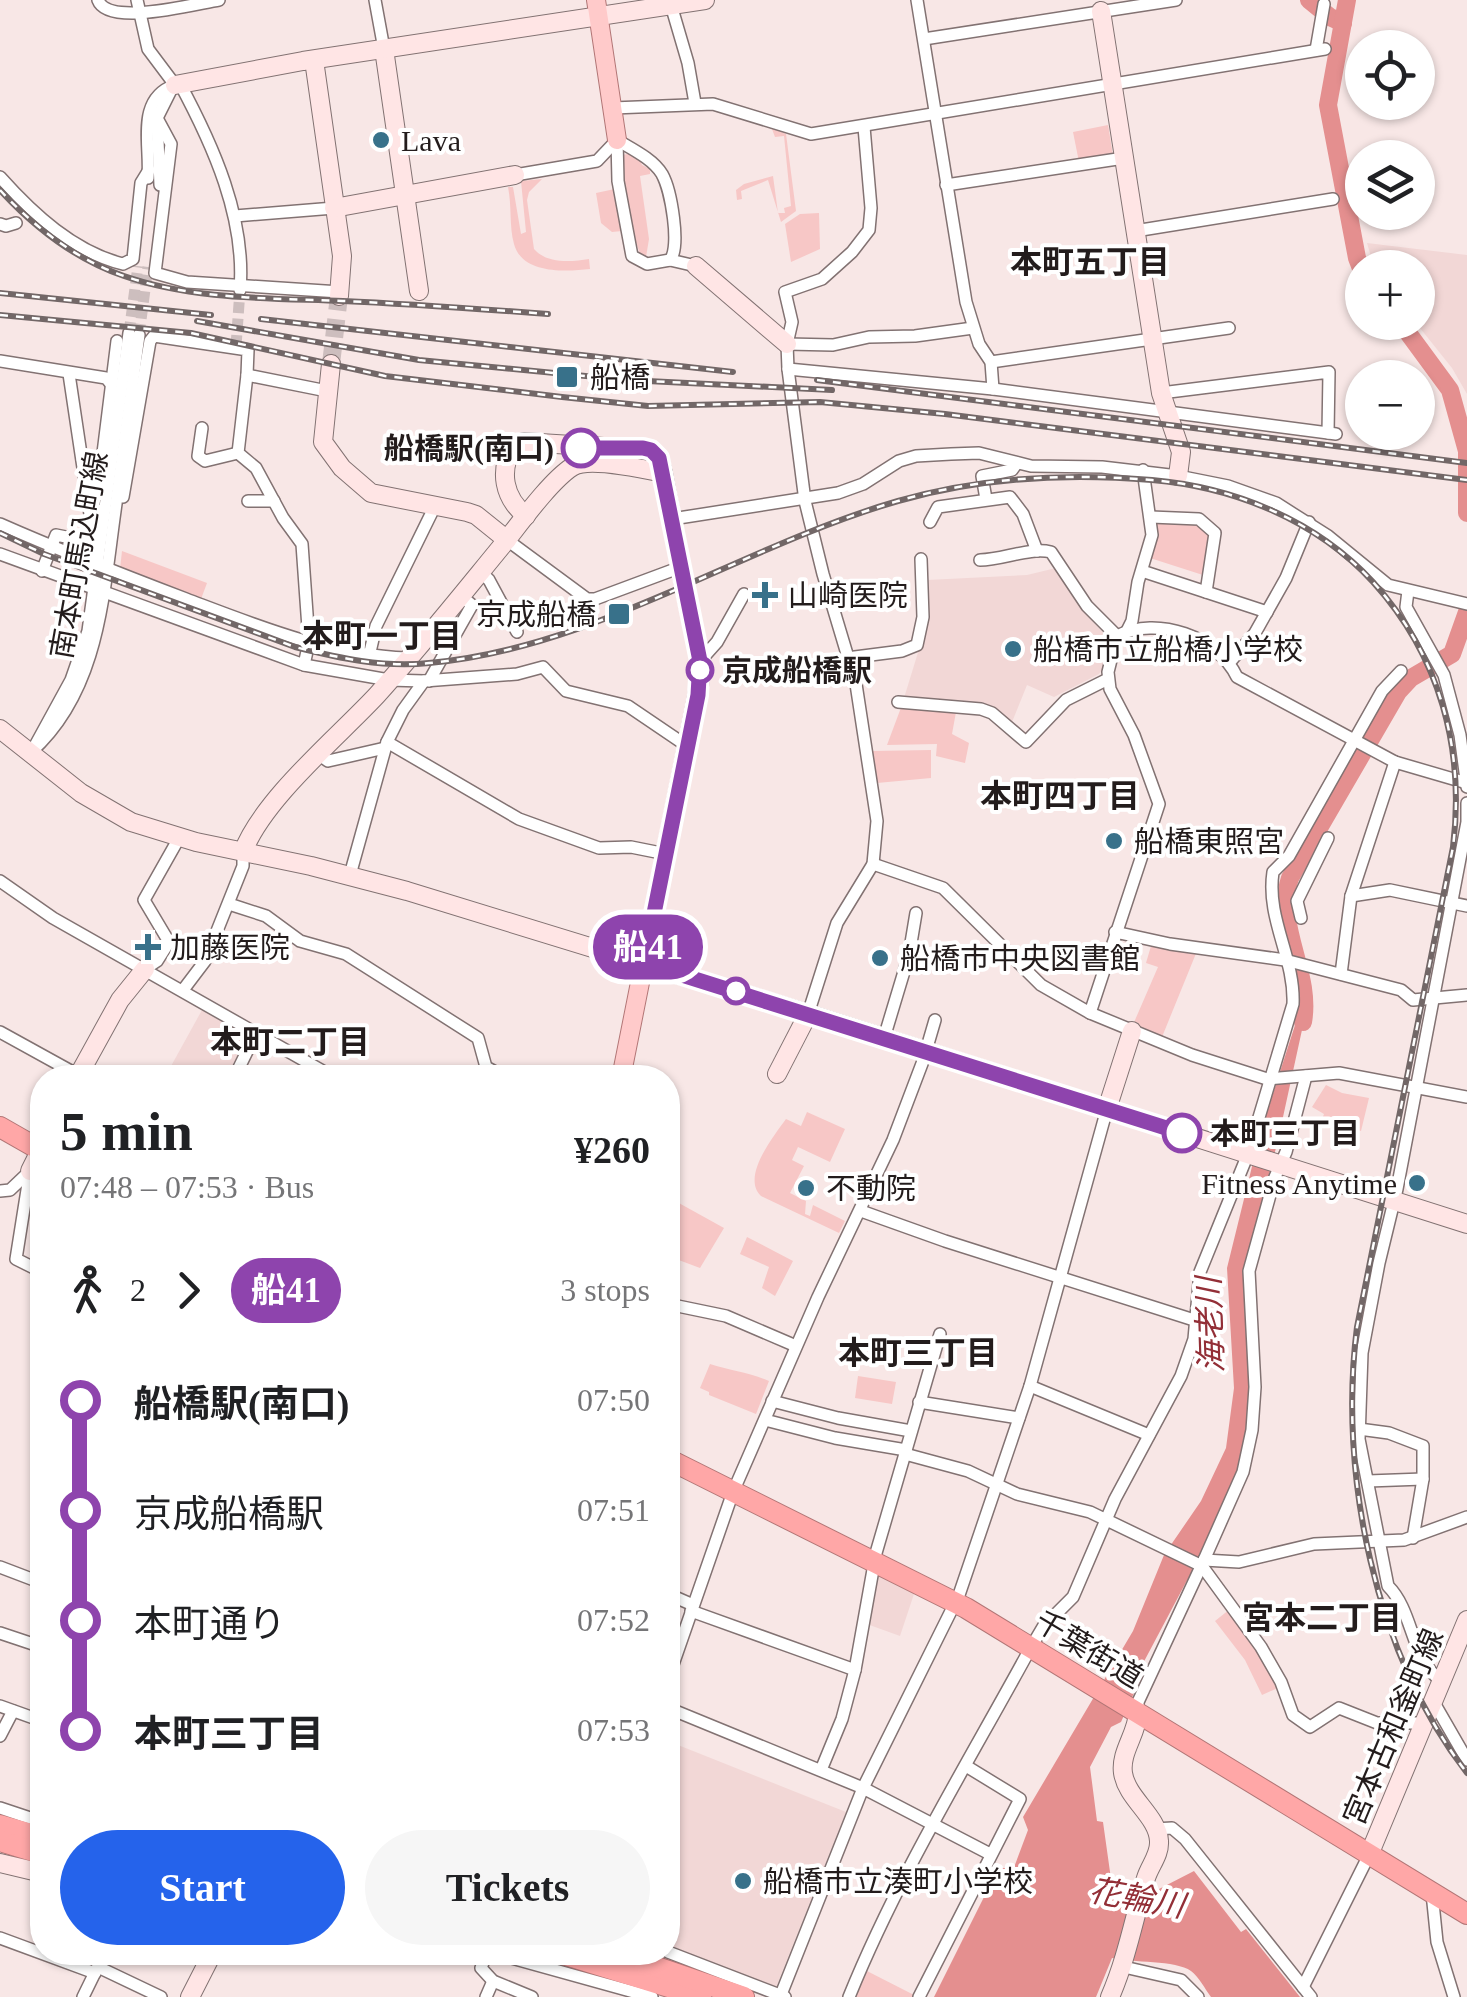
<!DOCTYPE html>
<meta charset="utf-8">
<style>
body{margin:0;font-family:"Times New Roman","Noto Sans JP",serif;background:#f6f6f6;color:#202124;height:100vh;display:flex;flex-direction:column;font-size:38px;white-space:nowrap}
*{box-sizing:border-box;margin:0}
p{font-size:32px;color:#757577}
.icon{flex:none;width:55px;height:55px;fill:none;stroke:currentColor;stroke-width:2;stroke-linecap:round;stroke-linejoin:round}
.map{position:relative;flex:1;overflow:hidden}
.sheet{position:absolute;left:30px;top:1065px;width:650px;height:900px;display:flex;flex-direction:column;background:#fff;border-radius:40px;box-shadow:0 2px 8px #0004}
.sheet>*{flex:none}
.badge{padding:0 20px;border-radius:32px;font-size:35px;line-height:65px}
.tools{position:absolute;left:1345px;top:30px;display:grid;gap:20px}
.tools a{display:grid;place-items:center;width:90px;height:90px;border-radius:50%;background:#fff;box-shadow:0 2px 8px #0004;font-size:50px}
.map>.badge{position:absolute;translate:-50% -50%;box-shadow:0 0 0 5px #fff}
.legs{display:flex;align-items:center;gap:15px;height:110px;padding:0 30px;font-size:32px}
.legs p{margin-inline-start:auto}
.headline{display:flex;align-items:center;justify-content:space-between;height:170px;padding:0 30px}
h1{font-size:55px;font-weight:700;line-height:75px}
.primary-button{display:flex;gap:20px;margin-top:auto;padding:20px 30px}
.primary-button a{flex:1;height:115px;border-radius:60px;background:#2563eb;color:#fff;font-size:40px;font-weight:700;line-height:115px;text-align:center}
.primary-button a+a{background:#f6f6f6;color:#202124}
ul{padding:0 30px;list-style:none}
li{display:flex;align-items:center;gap:35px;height:110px;font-size:38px}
li i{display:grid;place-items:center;width:15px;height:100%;margin:0 12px;background:currentColor}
li i::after{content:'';width:25px;height:25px;margin:-12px;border:8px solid;border-radius:50%;background:#fff}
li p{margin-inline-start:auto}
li:first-child i{background:linear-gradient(#0000 50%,currentColor 0)}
li:last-child i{background:linear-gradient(currentColor 50%,#0000 0)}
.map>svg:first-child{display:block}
.built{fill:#f2d7d6}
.green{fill:#f7c7c6}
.water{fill:#e48f8f}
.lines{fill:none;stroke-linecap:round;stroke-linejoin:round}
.river{stroke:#e48f8f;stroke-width:18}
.street-tunnel{stroke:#cdbebe;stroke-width:11;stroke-dasharray:11 5.5;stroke-linecap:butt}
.secondary-tunnel{stroke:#cdbebe;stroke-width:18;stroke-dasharray:18 9;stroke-linecap:butt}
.street-casing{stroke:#827272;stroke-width:14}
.secondary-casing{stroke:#827272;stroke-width:20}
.primary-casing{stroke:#b27676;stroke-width:20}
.highway-casing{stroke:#b27676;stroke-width:22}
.street{stroke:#fff;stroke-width:11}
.secondary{stroke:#ffe5e5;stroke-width:18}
.primary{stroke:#ffcaca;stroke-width:18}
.highway{stroke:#ffa7a7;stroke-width:20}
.rail-casing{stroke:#726767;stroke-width:6}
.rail{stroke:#fff;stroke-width:2.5;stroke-dasharray:8;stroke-linecap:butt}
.line-1-casing{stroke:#fff;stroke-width:22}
.line-1{stroke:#8e44ad;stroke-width:15}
.poi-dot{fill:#38718a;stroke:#fff;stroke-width:4}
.stop-1-dot{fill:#fff;stroke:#8e44ad;stroke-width:5}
.labels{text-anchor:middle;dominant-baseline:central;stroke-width:8;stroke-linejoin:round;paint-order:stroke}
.poi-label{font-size:30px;fill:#231c1c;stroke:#fff;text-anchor:start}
.stop-label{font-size:30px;font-weight:bold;fill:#231c1c;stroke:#fff;text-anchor:start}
.street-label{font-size:30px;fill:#231c1c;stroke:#fff}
.neighbourhood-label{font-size:32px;font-weight:bold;fill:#231c1c;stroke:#fff}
.water-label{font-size:32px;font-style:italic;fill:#932f37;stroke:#fff}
</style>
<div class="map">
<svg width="1467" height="1997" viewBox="0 0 1467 1997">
<rect width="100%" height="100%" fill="#f8e7e6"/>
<g class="built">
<path d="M1367 243 1467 255V394L1452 368 1416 323 1418 268 1374 267Z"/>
<path d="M1056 568 1083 611 1106 636 1103 668 1099 674 1054 697 1027 685 1012 722 982 703 904 698 924 633 927 580 1027 575Z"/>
<path d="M202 1010 248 1036 226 1077H165Z"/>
<path d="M879 1572 915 1591 900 1636 864 1623 874 1574Z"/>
<path d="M668 1741 846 1812 775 1990 668 1949Z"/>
</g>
<g class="green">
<path d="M728 113 751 118 786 134 796 211 781 222 768 180 741 191 742 199 737 200 736 190 744 184 773 176 778 213H785L784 208 791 206 784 136 775 137 772 129Z"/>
<path d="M1108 125 1113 155 1079 162 1073 132Z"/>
<path d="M637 153 642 165 650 169V174L640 176 649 239 646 257H641L632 230 612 232 601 223 596 193 624 187 620 155Z"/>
<path d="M542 179 529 192 527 200 534 249C547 264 571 262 589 259L590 269C565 272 522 274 514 244 509 226 512 206 508 187H513L521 234 526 232 521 181Z"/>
<path d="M819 213 820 249 791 262 785 224 800 214Z"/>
<path d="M1156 520 1199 522 1212 533 1206 576 1150 558Z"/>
<path d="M122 551 207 583 201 599 120 569Z"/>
<path d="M902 705 956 712 952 734 969 743 965 763 936 756 937 744 887 745Z"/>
<path d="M931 750V778L877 783 872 751Z"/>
<path d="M1151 946 1197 951 1162 1037 1132 1027 1158 967 1146 963Z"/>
<path d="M1326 1085 1342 1093 1369 1098 1361 1131 1353 1129 1348 1144 1331 1138 1334 1127 1321 1122 1324 1114 1312 1107Z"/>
<path d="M807 1112 845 1129 830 1162 798 1147 792 1160 804 1166 790 1193 806 1201 805 1214 810 1216 813 1205 845 1221 839 1233 761 1196C741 1177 773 1137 786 1119L801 1126Z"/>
<path d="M668 1197 724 1228 700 1268 668 1256Z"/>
<path d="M747 1237 793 1261 775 1296 762 1288 769 1267 740 1254Z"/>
<path d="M710 1364C732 1371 748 1372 769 1381L756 1414 709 1395V1392L700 1388Z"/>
<path d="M858 1376 896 1382 892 1404 855 1398Z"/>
<path d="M1230 1609 1258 1649 1280 1687 1262 1695 1245 1660 1215 1621Z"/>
<path d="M865 1970 916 1996 915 1997H854Z"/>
</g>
<path class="water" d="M1305 994 1307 1007 1278 1140 1248 1257 1251 1409 1238 1470 1193 1569 1131 1686 1134 1693 1121 1722 1111 1727 1090 1767 1097 1821 1103 1822 1111 1879 1115 1880 1110 1898 1115 1899 1120 1881 1127 1883 1123 1899 1127 1900 1132 1884 1159 1889 1194 1871 1241 1932 1246 1929 1300 1997H1211C1205 1989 1199 1977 1191 1971 1176 1960 1132 1963 1112 1958L1096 1997H934L999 1867 1013 1870 1028 1830 1023 1817 1133 1631 1164 1555 1201 1501 1226 1448 1234 1388 1227 1268 1260 1134Z"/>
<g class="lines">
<g class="river">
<path d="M1309 0 1330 17 1343 23"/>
<path d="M1347 0 1328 105 1357 258 1362 271"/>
<path d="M1400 322 1450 390 1467 451V513"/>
<path d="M1303 1022C1312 972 1274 926 1290 878L1398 692 1411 678 1452 654 1467 612"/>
</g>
<g class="street-tunnel">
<path d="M129 333 138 266"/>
<path d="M139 335 148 267"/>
<path d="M236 346 240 290"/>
</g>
<path class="secondary-tunnel" d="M331 364 339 296"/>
<defs>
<g id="street">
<path d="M98 0C108 27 194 4 219 0"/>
<path d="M137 0 148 49 175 85"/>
<path d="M375 0 384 49"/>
<path d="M917 0 966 302 979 344 991 362 993 389"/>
<path d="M671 5 688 63 695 103"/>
<path d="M924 39 1176 0"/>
<path d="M1316 50 1324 4"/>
<path d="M179 82C213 145 246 218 240 290"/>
<path d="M613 108 713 104 811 134 1325 49"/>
<path d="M157 118 171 144 155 273 187 282 340 292"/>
<path d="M617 140 618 181 632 256 647 264 670 260 696 266"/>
<path d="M617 140C632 149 653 159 662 174 671 190 681 247 670 260"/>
<path d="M515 175 597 161 617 140"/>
<path d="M0 177C33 214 74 252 123 264L133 259 141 183 149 170"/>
<path d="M148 178C151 145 135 99 175 85"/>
<path d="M160 185 157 118 172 88"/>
<path d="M946 185 1124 158"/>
<path d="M235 216 334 208"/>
<path d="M0 224 6 226 16 223"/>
<path d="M1135 231 1333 199"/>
<path d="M787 344 833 345 869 337 915 336 973 328"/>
<path d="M0 361 106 378 111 384"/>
<path d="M991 362 1229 328"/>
<path d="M788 369 993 389 1336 434"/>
<path d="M1161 393 1329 372 1328 433"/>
<path d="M202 428 198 456 205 461 238 453"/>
<path d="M107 470 103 453 117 341"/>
<path d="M123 497 150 341 154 336 248 350 247 375"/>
<path d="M986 499 982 476 1012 470 1017 463"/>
<path d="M248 501H274"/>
<path d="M1151 517 1199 519 1215 533 1206 592"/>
<path d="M672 519 838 493 863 484 899 461 916 456 951 454 979 453 1031 466 1102 467 1178 476 1228 486 1276 503 1328 536 1388 585 1467 604"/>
<path d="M930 522 938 507 1010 497 1023 514 1037 551"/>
<path d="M0 524C61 551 123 575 186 599 260 627 328 655 408 658"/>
<path d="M507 540 587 599H595L681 567"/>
<path d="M0 554 304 665 389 680 424 681 517 674 543 667 566 691 628 706 687 746"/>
<path d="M980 560C1003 560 1029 547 1051 552L1087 606 1117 636"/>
<path d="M42 571 56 535 86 541 91 521 69 374"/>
<path d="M1142 571 1267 612"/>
<path d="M481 572 489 580 517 632"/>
<path d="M1408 591 1406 607 1444 675 1460 735 1467 787"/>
<path d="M1127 631 1132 621 1138 582 1152 535 1143 470"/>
<path d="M370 652 376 626 435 506"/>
<path d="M847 658 902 651 917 645 923 617 921 559"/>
<path d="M700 661 717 642 744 594"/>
<path d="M1230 662 1255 633 1286 578 1309 522"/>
<path d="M304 665 309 642 302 544 283 518 256 468 238 453 247 375 327 391"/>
<path d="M424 681 403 710 387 742 519 819 599 848 631 847 666 854"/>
<path d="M429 681 472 605 461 596"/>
<path d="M898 702 981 709 992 713 1026 742 1066 700 1108 679"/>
<path d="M36 744 71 680 88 631 129 333"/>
<path d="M31 752C99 691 103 596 115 511 123 452 131 393 139 335"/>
<path d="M318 754 328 761 385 748"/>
<path d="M873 864 943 888 1041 985 1090 1013 1192 1055 1267 1079 1339 1073 1467 1097"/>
<path d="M350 875 387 742"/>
<path d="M0 881 53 918 335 1078"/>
<path d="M1351 896 1390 890 1467 906"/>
<path d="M229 904 266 916 300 941 346 954 478 1038 486 1067 506 1078"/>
<path d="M1301 918 1297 901 1328 838"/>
<path d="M1115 932 1170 944 1285 960 1401 990 1413 1000 1467 995"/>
<path d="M145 969 157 961 169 942 144 900 179 838"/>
<path d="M1341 974 1351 896 1395 762"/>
<path d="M183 990 205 961 243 866V852"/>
<path d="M1090 1013 1159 804 1134 735 1110 689 1108 672 1117 636C1157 615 1218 637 1237 677L1395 762 1467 783"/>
<path d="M808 1014 837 923 873 864 877 821 856 684 823 574 805 501 788 369 787 344 792 322 785 292 822 279 852 252 869 230 871 208 864 127"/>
<path d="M0 1032 78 1075"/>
<path d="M884 1038 909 955 916 913"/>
<path d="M234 1078 255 1035"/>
<path d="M30 1171 16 1259 42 1272"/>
<path d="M0 1191 10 1190 30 1171"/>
<path d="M861 1211 945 1241 1194 1320"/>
<path d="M668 1304 726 1316 796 1346"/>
<path d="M1030 1386 1149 1435"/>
<path d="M772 1401 838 1418 911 1431"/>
<path d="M919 1402 1019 1418"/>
<path d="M765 1420 835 1438 906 1450"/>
<path d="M1359 1429 1389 1433 1423 1446V1479L1413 1538"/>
<path d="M905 1454 968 1471 1017 1494 1090 1512 1202 1566 1261 1647 1281 1682 1293 1715 1310 1727 1339 1708 1377 1723H1423"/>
<path d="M1368 1481 1423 1479"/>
<path d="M1204 1560 1243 1472 1252 1430 1255 1387 1249 1271 1275 1177 1286 1152 1306 1076"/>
<path d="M0 1567 42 1583"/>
<path d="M668 1594 693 1605"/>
<path d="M691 1611 855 1670"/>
<path d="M0 1633 42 1647"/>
<path d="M668 1679 733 1492 818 1297 893 1140 923 1061 935 1020"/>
<path d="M38 1681 42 1672"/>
<path d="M1441 1681C1410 1657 1414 1612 1388 1586L1359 1439 1362 1353 1379 1263 1397 1189 1467 822V803"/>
<path d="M1433 1701 1467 1760"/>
<path d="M0 1706 42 1721"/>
<path d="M668 1708 863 1788 990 1854"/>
<path d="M1138 1713V1702L1204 1560 1239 1562 1314 1544 1404 1540 1467 1517"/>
<path d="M0 1736 13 1711"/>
<path d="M821 1770 842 1719 855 1670 876 1553 940 1334"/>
<path d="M0 1808 42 1822"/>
<path d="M1155 1829 1172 1828 1185 1839 1311 1997"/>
<path d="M1432 1893 1437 1942 1454 1997"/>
<path d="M0 1938 95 1973"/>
<path d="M487 1952 481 1968 493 1981 532 1997"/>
<path d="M490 1952 652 1997"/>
<path d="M668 1952 785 1997"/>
<path d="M98 1967 161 1997"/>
<path d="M1124 1967 1181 1980 1198 1997"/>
<path d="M1303 1987 1369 1855"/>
<path d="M83 1997 105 1952"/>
<path d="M486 1997 493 1981"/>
<path d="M780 1997 863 1788 959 1595 1030 1386 1107 1109"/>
<path d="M849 1997C898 1876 968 1763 1030 1649L1043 1627 1073 1597 1115 1499 1181 1376 1194 1339 1200 1272 1248 1154 1293 1004C1295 958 1266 919 1273 872L1289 856 1382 691 1401 671"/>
<path d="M919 1997 1020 1799 966 1766"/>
</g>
<g id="secondary">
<path d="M1101 11 1161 393 1181 452 1178 476"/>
<path d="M384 49 419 291"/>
<path d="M314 60 342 256 339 296"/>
<path d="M175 85 303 61 705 0"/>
<path d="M334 208 515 175"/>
<path d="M696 266 787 344"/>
<path d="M331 364 323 442 342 468 371 493 467 512 476 515 507 540"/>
<path d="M526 516C504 498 498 471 514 445L524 442 651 450 659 458 663 473 682 575"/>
<path d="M0 729 81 793 131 822 196 842 311 866 407 891 808 1014 1467 1224"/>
<path d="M243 852C263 799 338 737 377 695 420 647 460 597 501 547 518 526 550 481 572 467 588 457 644 469 663 473"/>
<path d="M777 1074 808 1014"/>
<path d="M77 1078 120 1000 145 969"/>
<path d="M1107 1109 1132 1031"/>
<path d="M30 1171 42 1147"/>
<path d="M1369 1855 1467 1620"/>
<path d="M0 1863 42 1873"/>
<path d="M190 1997 213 1952"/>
<path d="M1110 1997C1127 1958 1134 1918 1146 1878 1150 1865 1160 1855 1159 1841 1158 1816 1127 1799 1123 1773 1120 1752 1137 1734 1138 1713"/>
</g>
<g id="primary">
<path d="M596 0 617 140"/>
<path d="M621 1078 700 681V661L682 575"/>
</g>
<g id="highway">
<path d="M0 1127 42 1151"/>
<path d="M668 1459 966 1608 1467 1914"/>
<path d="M0 1825 42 1837"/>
<path d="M0 1841 42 1854"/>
<path d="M556 1952 701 1997"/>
<path d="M613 1952 744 1997"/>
</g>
</defs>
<use href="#street" class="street-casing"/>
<use href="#secondary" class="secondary-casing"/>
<use href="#primary" class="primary-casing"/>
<use href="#highway" class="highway-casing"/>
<use href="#street" class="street"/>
<use href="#secondary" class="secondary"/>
<use href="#primary" class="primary"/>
<use href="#highway" class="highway"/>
<defs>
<g id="rail">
<path d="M0 190C34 227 77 260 124 276 193 300 271 298 343 301 412 304 480 309 548 314"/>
<path d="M0 293 211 315"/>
<path d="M0 315 191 333 385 376 562 397 648 406 820 402 945 414 1467 480"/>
<path d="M261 319 733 372"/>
<path d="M197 321 419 360 627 380 832 390"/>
<path d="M817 380 1467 463"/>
<path d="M0 533 44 554 295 647C339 658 383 668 429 663 596 648 739 547 898 501 981 477 1066 473 1152 480 1234 487 1316 520 1373 582 1440 656 1465 749 1453 847L1357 1327C1338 1474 1375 1654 1467 1773"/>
</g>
</defs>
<use href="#rail" class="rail-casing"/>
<use href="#rail" class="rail"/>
</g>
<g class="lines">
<defs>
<path id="line-1" d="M581 448H643L651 450 659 458 700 661 698 695 644 963 1182 1133"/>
</defs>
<use href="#line-1" class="line-1-casing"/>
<use href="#line-1" class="line-1"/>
</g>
<g class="poi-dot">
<circle cx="381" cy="140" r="10"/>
<rect x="555" y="365" width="24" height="24" rx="5"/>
<path d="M760 580h10v10h10v10h-10v10h-10v-10h-10v-10h10z"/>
<rect x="607" y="602" width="24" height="24" rx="5"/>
<circle cx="1013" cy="649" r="10"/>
<circle cx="1114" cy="841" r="10"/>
<path d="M143 932h10v10h10v10h-10v10h-10v-10h-10v-10h10z"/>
<circle cx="880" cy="958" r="10"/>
<circle cx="1417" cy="1183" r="10"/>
<circle cx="806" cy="1188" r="10"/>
<circle cx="743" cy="1881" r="10"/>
</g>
<g class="stop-1-dot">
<circle cx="581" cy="448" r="18"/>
<circle cx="700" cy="670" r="12"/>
<circle cx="736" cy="991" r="12"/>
<circle cx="1182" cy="1133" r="18"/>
</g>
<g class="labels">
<g class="poi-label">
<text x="401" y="140">Lava</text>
<text x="590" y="377">船橋</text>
<text x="788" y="595">山崎医院</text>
<text x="596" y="614" text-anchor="end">京成船橋</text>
<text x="1033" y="649">船橋市立船橋小学校</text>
<text x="1134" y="841">船橋東照宮</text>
<text x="170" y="947">加藤医院</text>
<text x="900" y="958">船橋市中央図書館</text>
<text x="1397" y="1183" text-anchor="end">Fitness Anytime</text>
<text x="826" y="1188">不動院</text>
<text x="763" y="1881">船橋市立湊町小学校</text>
</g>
<g class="stop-label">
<text x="554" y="448" text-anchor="end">船橋駅(南口)</text>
<text x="722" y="670">京成船橋駅</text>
<text x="1210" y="1133">本町三丁目</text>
</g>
<g class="street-label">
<text transform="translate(79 555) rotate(-80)">南本町馬込町線</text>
<text transform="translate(1089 1649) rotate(31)">千葉街道</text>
<text transform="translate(1393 1727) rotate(-67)">宮本古和釜町線</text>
</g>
<g class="neighbourhood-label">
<text x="1090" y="262">本町五丁目</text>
<text x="382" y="636">本町一丁目</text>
<text x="1060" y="796">本町四丁目</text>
<text x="290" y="1042">本町二丁目</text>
<text x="918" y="1353">本町三丁目</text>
<text x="1322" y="1618">宮本二丁目</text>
</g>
<g class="water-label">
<text transform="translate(1210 1325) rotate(-92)">海老川</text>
<text transform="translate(1137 1898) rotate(10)">花輪川</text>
</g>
</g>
</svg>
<div class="tools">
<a><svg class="icon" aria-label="locate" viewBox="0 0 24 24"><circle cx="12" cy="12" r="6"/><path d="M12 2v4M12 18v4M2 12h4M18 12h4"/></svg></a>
<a><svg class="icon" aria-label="layers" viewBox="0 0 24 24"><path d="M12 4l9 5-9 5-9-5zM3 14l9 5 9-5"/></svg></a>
<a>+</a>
<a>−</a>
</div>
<b class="badge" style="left:648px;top:947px;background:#8e44ad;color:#fff">船41</b>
<section class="sheet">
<div class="headline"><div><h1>5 min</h1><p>07:48 – 07:53 · Bus</p></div><b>¥260</b></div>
<div class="legs"><svg class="icon" aria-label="walk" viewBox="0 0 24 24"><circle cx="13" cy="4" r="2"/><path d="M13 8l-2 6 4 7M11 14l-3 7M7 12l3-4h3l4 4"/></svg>2<svg class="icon" aria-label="forward" viewBox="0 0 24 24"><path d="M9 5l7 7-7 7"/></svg><b class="badge" style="background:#8e44ad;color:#fff">船41</b><p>3 stops</p></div>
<ul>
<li><i style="color:#8e44ad"></i><b>船橋駅(南口)</b><p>07:50</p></li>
<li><i style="color:#8e44ad"></i><span>京成船橋駅</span><p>07:51</p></li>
<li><i style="color:#8e44ad"></i><span>本町通り</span><p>07:52</p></li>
<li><i style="color:#8e44ad"></i><b>本町三丁目</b><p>07:53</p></li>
</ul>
<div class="primary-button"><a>Start</a><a>Tickets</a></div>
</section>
</div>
